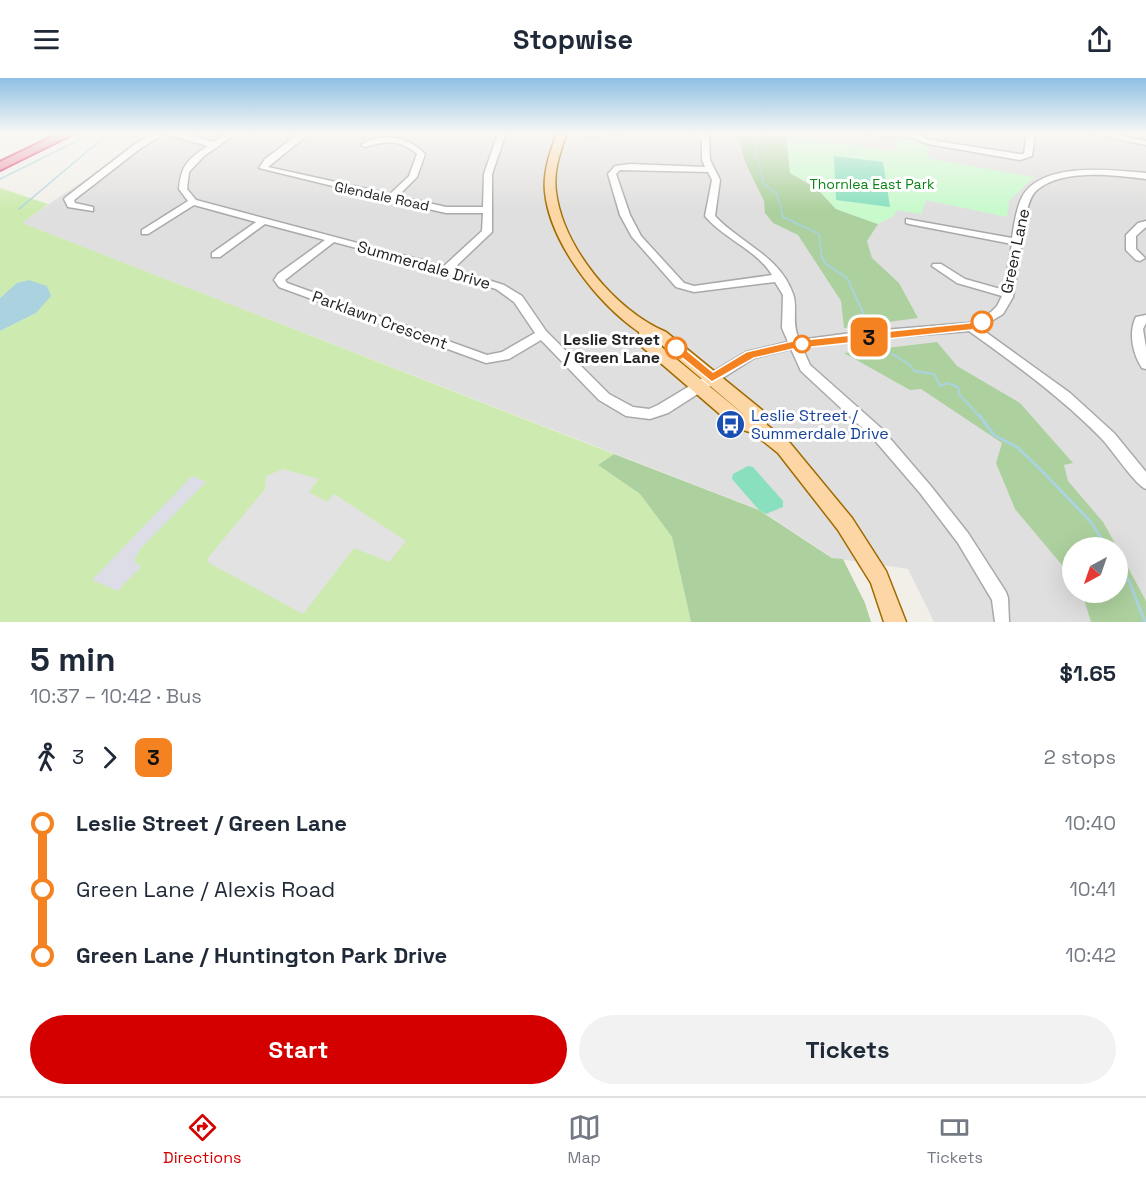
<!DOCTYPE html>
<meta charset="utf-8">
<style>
body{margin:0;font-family:"Space Grotesk",sans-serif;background:#f2f2f3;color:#1f2937;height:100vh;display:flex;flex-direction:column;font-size:22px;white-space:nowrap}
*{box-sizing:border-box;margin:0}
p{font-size:20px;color:#747a83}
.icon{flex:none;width:33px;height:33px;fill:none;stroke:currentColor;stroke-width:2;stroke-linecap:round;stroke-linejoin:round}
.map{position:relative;height:544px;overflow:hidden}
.drawer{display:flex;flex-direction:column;background:#fff;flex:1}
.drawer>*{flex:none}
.badge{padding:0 12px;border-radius:9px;font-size:21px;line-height:39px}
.needle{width:39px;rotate:220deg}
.tools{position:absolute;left:1062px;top:459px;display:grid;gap:12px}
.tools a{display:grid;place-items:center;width:66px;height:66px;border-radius:50%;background:#fff;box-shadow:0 6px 24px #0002;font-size:30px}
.map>.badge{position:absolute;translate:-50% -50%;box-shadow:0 0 0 3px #fff}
.legs{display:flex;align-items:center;gap:9px;height:66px;padding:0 30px;font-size:20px}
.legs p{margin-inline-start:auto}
.summary{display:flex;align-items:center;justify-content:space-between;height:102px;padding:0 30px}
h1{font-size:33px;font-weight:700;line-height:45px}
.button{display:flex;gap:12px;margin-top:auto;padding:12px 30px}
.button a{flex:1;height:69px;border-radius:36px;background:#d40000;color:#fff;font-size:24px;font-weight:700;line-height:69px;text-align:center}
.button a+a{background:#f2f2f3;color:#1f2937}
ul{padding:0 30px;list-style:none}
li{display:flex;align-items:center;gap:21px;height:66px;font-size:22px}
li i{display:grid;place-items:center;width:9px;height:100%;margin:0 8px;background:currentColor}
li i::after{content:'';width:15px;height:15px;margin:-8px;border:4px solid;border-radius:50%;background:#fff}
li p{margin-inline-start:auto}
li:first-child i{background:linear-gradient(#0000 50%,currentColor 0)}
li:last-child i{background:linear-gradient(currentColor 50%,#0000 0)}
header{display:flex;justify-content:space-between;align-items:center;height:78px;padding:0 30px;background:#fff;font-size:27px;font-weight:700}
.menu{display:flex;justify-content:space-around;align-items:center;height:84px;border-top:2px solid #e0e1e3;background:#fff;font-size:16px;color:#747a83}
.menu a{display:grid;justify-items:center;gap:3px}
.menu .selected{color:#d40000}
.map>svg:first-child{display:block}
.residential{fill:#e0dfdf;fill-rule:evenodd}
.grass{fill:#cdebb0}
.forest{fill:#add19e}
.park{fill:#c8facc}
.pitch{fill:#88e0be}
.parking{fill:#e2e2e2}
.plaza{fill:#dddde8}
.water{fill:#aad3df}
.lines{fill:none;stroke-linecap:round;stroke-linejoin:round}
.stream-far2{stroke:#aad3df;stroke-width:1.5}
.stream-far1{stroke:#aad3df;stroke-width:2}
.stream{stroke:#aad3df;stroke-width:3}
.minor-casing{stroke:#a9a9a9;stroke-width:3}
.major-casing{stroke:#a06b00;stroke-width:3}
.highway-casing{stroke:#dc2a67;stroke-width:4}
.minor{fill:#fff;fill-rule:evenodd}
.major{fill:#fcd6a4;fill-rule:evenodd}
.highway{fill:#e892a2;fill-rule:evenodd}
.line-1{fill:#f58220;stroke:#fff;stroke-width:1.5}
.stop-1-dot{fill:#fff;stroke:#f58220;stroke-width:3}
.labels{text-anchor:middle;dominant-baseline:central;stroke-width:6;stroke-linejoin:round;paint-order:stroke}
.far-park-label{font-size:14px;fill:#0c8416;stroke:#fff}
.far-street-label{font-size:14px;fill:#222;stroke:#fff}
.street-label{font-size:16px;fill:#222;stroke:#fff}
.stop-label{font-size:16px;font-weight:bold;fill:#222;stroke:#fff;text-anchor:end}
.transit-label{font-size:16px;fill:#164399;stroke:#fff;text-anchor:start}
</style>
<header><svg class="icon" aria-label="menu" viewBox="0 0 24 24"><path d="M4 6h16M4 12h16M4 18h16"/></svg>Stopwise<svg class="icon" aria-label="share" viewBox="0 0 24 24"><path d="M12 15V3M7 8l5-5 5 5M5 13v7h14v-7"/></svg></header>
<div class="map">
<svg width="1146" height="544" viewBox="0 0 1146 544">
<rect width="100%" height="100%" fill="#f2efe9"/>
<path class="residential" d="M154 55H1146V544H934L908 491 833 480 760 432 21 145ZM1072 470H1118V514H1072Z"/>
<path class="grass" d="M0 110 48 126 22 145 614 376 598 387 640 416 672 459 691 544H0V253L36 235 4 216 0 220Z"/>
<g class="forest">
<path d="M737 55H787L790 95 817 111 836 131 878 146 867 163 872 180 899 205 918 240 844 250 841 223 798 157 773 145 765 135 764 123 745 84Z"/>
<path d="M937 264 957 288 1020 325 1073 385 1064 387 1068 403 1103 444 1117 469 1072 470V499L1015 431 996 385 1002 365 921 311 910 312 844 275Z"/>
<path d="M614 376 759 432 832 480 843 481 865 525 871 544H691L672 459 640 416 598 387Z"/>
<path d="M1118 471 1146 523V544H1091L1082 515 1118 514Z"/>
</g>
<path class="park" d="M786 57 894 73 897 61 906 60 929 67 928 80 1034 99 1009 123 1007 139 926 122 921 136 897 132 894 138 878 146 836 131 817 110 790 95Z"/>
<g class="pitch">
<path d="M834 78 883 84 890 129 836 122Z"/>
<path d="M748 388 753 389 783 423V429L766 436 759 432 732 401 733 396Z"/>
</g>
<path class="parking" d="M283 391 319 401 309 414 327 424 334 416 406 463 389 484 354 470 303 536 209 485 207 481 265 411 266 398Z"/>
<path class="plaza" d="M192 398 206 404 140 471 134 483 141 489 125 505 118 513 92 502Z"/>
<path class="water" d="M29 202 47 208 51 218 36 235 0 253V220L17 205Z"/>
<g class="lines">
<g class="stream-far2">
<path d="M756 55V75L764 106 777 116 783 139 819 156 822 179"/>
<path d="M0 101 93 55"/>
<path d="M19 131 109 55"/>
</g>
<g class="stream-far1">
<path d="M821 178 825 185 847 200 866 241 876 242 871 246"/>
<path d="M892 276 909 286 914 293 934 296 940 308 947 305 958 309 959 316 980 339"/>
</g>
<g class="stream">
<path d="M979 337 994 357 1017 369 1041 392 1091 444 1107 470"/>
<path d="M1118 488 1129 503 1145 544"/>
</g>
<defs>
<g id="minor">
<path d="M154 55H179L214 64 227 55H237L204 78 189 94 187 111 196 122 444 188 482 153 483 135H446L393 123 390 124 386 121 259 90 265 81 300 55H310L268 89 390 116 409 98 417 76C401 61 384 63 365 69L361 67C380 53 410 59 425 76L417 99 398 118 446 129H483L484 96 498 55H506L492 96V154L453 191 504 207 522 218 546 253 609 316 633 329 649 331 658 327 746 274 788 264 782 250 783 217 775 204 694 214 676 209 632 159 620 137 608 96 615 88 630 86 705 89 702 82V62L690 55H701L709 59 710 82 720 102 715 138C740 165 780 178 793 216 798 230 791 243 799 262L859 254 969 245 991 234 997 228 1002 218 957 205 932 188 933 186H941L965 201 1004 212 1012 166 909 146 906 145V141L1012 160C1014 147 1016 131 1022 119 1041 83 1113 92 1146 95V101C1116 97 1062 90 1037 112 1031 117 1029 125 1027 132L1013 219 1003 236 980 250 1070 315 1114 355 1146 394V411C1136 408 1111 370 1101 360 1061 319 1015 286 969 253L859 262 802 269 810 287 881 350 930 407 968 455 1006 514 1008 520 1009 544H995L992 522 958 465 920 415 871 358 801 293 791 271 754 280 668 335 650 341 626 338 599 322 541 262 509 281 486 285 279 209 274 202 278 196 325 162 265 146 220 179H212V175L256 144 194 127 148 156H142V152L188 123 179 111C181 87 188 81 208 68L164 56 141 70 74 122 75 125 93 129V133L68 129 64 121 66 119 135 66ZM620 92 708 94 712 102 705 138C724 161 756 171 772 197L694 208 684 205 641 158 630 137 616 96ZM334 164 412 185 496 211 514 224 535 255 502 274 487 277 287 205 285 202Z"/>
<path d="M585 55H623L588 59H585Z"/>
<path d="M866 55H915L930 62 1020 76H1024L1027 55H1035L1032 78 1020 82 928 66 910 59 870 57Z"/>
<path d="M1090 55H1109L1146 63V67Z"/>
<path d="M1146 143V149L1136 158V171L1145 180 1140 183 1136 182 1126 172V157L1138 145Z"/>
<path d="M1146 237V245L1143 251 1146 270V291L1142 290C1133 276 1128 255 1136 239Z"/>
</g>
<path id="major" d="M557 55H567C560 74 553 94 556 114 563 170 616 233 666 254L762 332 767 347 790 365 852 440 886 493 906 544H884L871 505 838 452 778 375 753 355 736 350 641 268 639 254C598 226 550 165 545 114 543 94 550 74 557 55ZM653 261 656 262 748 340 653 262Z"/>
<path id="highway" d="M60 55H75L0 92V84Z"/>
</defs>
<use href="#minor" class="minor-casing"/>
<use href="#major" class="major-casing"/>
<use href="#highway" class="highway-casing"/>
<use href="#minor" class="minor"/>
<use href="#major" class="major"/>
<use href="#highway" class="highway"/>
</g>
<linearGradient id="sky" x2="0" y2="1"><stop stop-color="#8fc0e4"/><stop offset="0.42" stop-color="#f9f8f5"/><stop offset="1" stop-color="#f9f8f5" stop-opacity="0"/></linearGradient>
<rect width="1146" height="132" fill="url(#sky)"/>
<path class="line-1" d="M982 240 986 241V247L971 252 793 271 754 280 712 304 670 270 671 267H680L713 294 746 274 793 263 969 245Z"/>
<defs>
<symbol id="bus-disc" viewBox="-11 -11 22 22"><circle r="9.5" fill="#1a4fb4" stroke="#fff"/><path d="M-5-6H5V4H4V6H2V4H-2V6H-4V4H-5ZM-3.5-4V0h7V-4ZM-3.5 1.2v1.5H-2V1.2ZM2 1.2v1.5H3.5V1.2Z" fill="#fff"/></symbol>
</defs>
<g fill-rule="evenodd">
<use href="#bus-disc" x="714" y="330" width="33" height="33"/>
</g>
<g class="stop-1-dot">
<circle cx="982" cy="244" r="10"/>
<circle cx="802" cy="266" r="8"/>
<circle cx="676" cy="270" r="10"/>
</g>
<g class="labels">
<g class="far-park-label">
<text x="872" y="106">Thornlea East Park</text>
</g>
<g class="far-street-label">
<text transform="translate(382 118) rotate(12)">Glendale Road</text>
</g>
<g class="street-label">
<text transform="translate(1015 173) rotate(-78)">Green Lane</text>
<text transform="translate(424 187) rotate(16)">Summerdale Drive</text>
<text transform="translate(380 242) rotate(20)">Parklawn Crescent</text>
</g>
<g class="stop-label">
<text x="660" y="261">Leslie Street<tspan x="660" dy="18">/ Green Lane</tspan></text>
</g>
<g class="transit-label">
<text x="751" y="337">Leslie Street /<tspan x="751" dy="18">Summerdale Drive</tspan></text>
</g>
</g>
</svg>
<div class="tools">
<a><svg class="needle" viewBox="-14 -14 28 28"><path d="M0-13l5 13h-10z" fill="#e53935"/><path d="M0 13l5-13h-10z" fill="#747a83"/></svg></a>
</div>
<b class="badge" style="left:869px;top:259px;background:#f58220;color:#111">3</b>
</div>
<section class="drawer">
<div class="summary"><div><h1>5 min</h1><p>10:37 – 10:42 · Bus</p></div><b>$1.65</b></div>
<div class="legs"><svg class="icon" aria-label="walk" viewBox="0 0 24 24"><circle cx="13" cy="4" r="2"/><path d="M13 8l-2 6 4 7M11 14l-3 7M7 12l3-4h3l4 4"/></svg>3<svg class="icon" aria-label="forward" viewBox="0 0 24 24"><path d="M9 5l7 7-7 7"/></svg><b class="badge" style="background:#f58220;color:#111">3</b><p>2 stops</p></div>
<ul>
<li><i style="color:#f58220"></i><b>Leslie Street / Green Lane</b><p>10:40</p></li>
<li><i style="color:#f58220"></i><span>Green Lane / Alexis Road</span><p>10:41</p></li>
<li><i style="color:#f58220"></i><b>Green Lane / Huntington Park Drive</b><p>10:42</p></li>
</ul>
<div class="button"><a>Start</a><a>Tickets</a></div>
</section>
<nav class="menu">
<a class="selected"><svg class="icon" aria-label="directions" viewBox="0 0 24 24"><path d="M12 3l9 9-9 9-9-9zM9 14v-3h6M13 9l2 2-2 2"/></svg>Directions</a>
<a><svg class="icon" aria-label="map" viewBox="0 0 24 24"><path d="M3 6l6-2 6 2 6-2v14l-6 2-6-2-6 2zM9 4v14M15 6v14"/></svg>Map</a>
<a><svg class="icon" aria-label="tickets" viewBox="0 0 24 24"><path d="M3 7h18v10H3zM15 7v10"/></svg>Tickets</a>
</nav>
